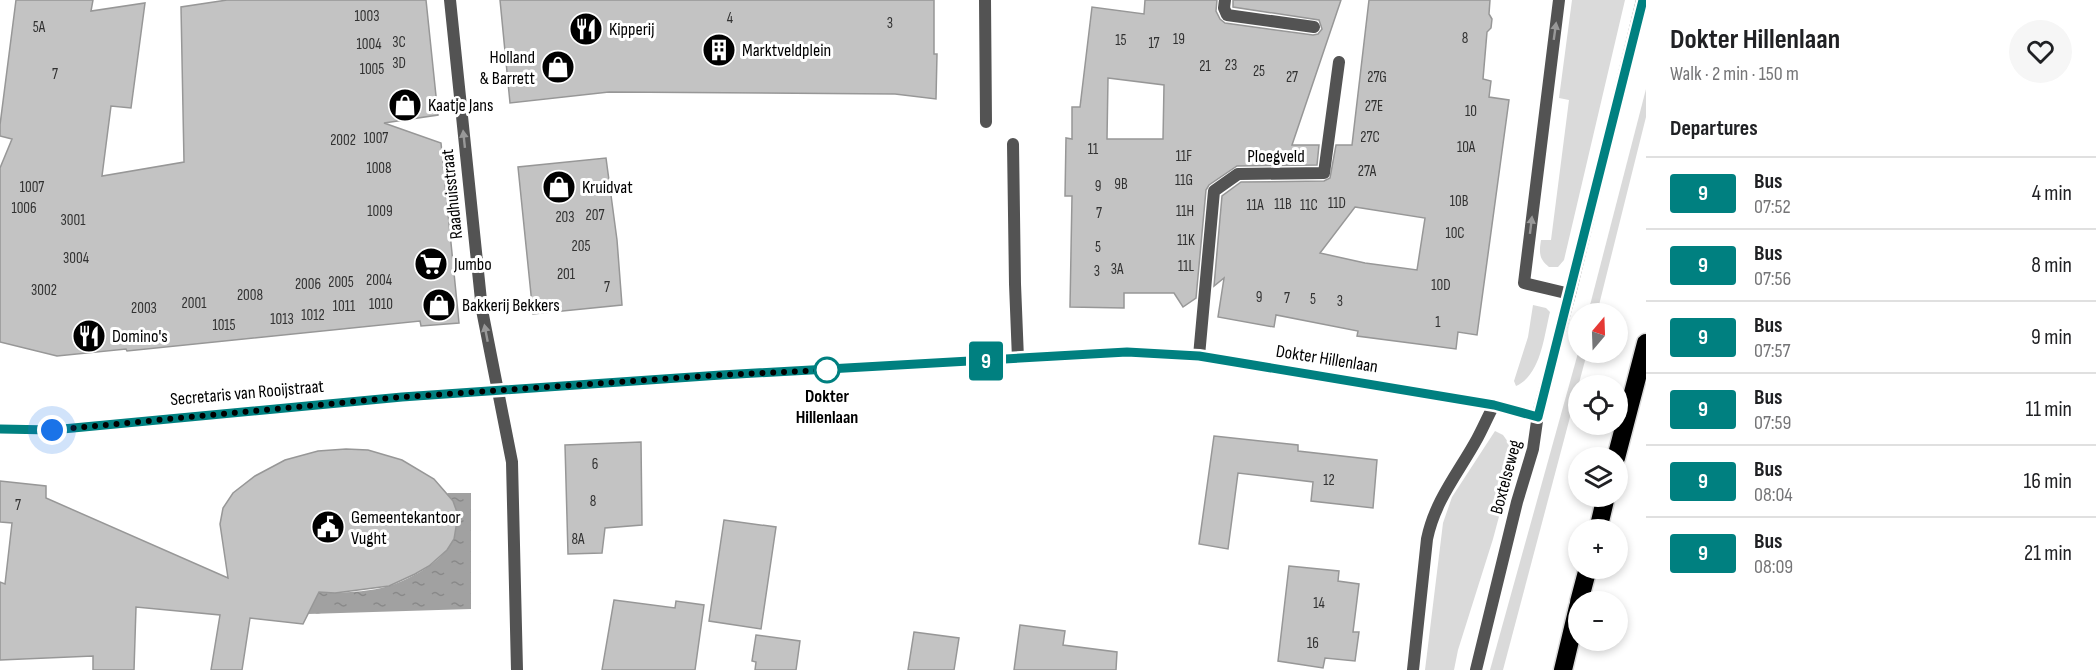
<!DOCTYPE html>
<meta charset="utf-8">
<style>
body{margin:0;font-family:"Sofia Sans Condensed",sans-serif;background:#f6f6f6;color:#202124;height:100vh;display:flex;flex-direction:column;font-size:22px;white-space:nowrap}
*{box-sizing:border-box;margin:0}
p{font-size:20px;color:#757577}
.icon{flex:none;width:33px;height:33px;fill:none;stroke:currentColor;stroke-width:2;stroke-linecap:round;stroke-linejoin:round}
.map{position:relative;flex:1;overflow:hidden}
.sheet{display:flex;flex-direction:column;background:#fff;width:450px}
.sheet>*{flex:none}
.badge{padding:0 12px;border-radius:4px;font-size:21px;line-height:39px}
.needle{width:39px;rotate:19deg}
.controls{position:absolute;left:1568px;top:303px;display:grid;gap:12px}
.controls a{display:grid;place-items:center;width:60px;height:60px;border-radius:50%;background:#fff;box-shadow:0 3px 9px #0003;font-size:30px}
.you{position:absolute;width:30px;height:30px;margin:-15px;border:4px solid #fff;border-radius:50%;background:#1a73e8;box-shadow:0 0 0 9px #1a73e833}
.map>.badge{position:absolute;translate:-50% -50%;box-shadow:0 0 0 3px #fff}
h2{padding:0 24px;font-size:22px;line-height:54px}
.round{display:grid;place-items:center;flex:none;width:63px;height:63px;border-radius:32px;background:#f6f6f6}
.head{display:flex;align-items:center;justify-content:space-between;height:102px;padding:0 24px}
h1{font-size:28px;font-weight:700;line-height:45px}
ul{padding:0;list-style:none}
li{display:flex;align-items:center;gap:18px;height:72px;padding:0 24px;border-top:2px solid #e0e0e0}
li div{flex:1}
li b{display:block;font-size:22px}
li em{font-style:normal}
li .badge{min-width:66px;font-weight:700;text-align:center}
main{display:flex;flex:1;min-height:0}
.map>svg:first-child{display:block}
.grass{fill:#dadada}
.water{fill:url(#water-ripples)}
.building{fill:#c3c3c3;stroke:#979797;stroke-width:1.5;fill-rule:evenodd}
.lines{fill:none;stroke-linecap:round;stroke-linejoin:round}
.motorway-casing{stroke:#dbdbdb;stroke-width:21}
.service{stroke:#535353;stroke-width:12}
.minor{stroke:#535353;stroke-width:12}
.tertiary{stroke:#535353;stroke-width:12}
.motorway{stroke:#000;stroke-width:18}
.oneway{fill:#989898}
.line-casing{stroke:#fff;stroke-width:14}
.line{stroke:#008080;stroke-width:9}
.walk{stroke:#000;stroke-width:6;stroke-dasharray:0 10.8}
.stop-dot{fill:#fff;stroke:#008080;stroke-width:3}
.labels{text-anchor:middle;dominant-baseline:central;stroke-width:6;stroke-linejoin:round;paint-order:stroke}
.number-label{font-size:15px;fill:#313131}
.poi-label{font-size:18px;fill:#000;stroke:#fff;text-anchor:start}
.street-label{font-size:18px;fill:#000;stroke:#fff}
.stop-label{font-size:18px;font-weight:bold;fill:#000;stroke:#fff}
</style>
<main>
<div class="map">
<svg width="1646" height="670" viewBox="0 0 1646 670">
<defs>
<pattern id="water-ripples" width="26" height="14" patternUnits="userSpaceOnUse" patternTransform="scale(1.5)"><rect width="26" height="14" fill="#a1a1a1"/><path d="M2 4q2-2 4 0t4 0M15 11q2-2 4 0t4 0" fill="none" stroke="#898989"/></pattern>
</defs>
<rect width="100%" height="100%" fill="#fff"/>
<g class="grass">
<path d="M1572 0H1625L1564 260 1558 267H1549C1539 259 1539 253 1541 240H1551L1569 100 1559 98Z"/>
<path d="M1646 89V117L1597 313H1588Z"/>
<path d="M1533 305 1546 308 1550 312C1544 336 1541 375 1516 386L1514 381 1528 337Z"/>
<path d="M1578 353H1587L1503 670H1490Z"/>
<path d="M1495 431 1503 435 1508 442 1510 450 1511 472 1493 539 1458 650 1454 670H1425L1443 523 1452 497Z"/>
</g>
<path class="water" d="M447 493H471V609L308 614 311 592C336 593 365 593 389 586 430 572 477 540 447 493Z"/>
<g class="building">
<path d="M16 0H93L91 11 145 3 131 108 111 106 102 176 184 162 181 7 227 0H426L438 115 384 123 441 143 459 323 421 326 420 321 127 351 126 349 57 356 0 342V168L12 139 0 136V125Z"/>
<path d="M500 0H934V54H937L936 99 895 94 609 92 510 103Z"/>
<path d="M1145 0H1217L1216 11 1220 19 1225 23 1313 35 1318 34 1322 29 1319 20 1233 7V0H1341L1292 145H1319L1317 165 1237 166 1209 185 1206 190 1196 298 1183 307 1174 293H1124V308L1070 307 1072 196H1065L1066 138 1072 139V107H1080L1092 7 1144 14ZM1108 78 1164 85 1163 139H1107Z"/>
<path d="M1369 0H1490L1489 14 1492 19 1491 28 1487 32 1483 79 1491 81 1489 97 1509 100 1477 335 1458 332 1456 349 1357 336 1358 331 1276 315 1274 327 1218 317 1224 278 1214 286 1222 196 1241 182 1324 181 1330 178 1336 145H1352ZM1355 207 1425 218 1417 270 1365 263 1320 253Z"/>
<path d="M606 158 617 240 622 305 533 314 518 167Z"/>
<path d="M1214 436 1298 445V451L1377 460 1373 508 1311 501 1313 482 1238 473 1228 549 1199 544Z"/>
<path d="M641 442 642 525 605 528 602 553 568 554 565 445Z"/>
<path d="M346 449 368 450 402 460 434 479 453 501 458 515 454 539 447 550 429 566 415 574 389 586 335 593 319 592 303 624 250 618 242 670H211L220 615 136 607 134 670H93V656L0 660V582L5 584 12 523 0 522V481L46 486V498L228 578 220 524 223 508 233 493 255 476 285 460 318 451Z"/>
<path d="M724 520 776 527 761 629 709 621Z"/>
<path d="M1289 566 1339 571 1338 581 1359 584 1353 632H1359L1355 661 1325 658 1323 668 1278 661Z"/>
<path d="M614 600 675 608 676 601 704 605 695 670H602Z"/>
<path d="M1020 625 1065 631 1063 645 1117 652 1116 670H1014Z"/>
<path d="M914 632 959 638 954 670H908Z"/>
<path d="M756 635 800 641 796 670H755L756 662 752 661Z"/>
</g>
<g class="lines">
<defs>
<g id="motorway">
<path d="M1616 458 1646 343"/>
<path d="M1598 530 1606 496"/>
<path d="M1579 602 1588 568"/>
<path d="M1563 670 1578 607"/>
</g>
</defs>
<use href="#motorway" class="motorway-casing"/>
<g class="service">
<path d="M985 0 986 122"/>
<path d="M1199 356 1214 191 1238 174 1324 173 1339 62"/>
</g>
<g class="minor">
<path d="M450 0 482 310 512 462 517 670"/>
<path d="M1225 0 1224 8 1227 15 1314 27"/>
<path d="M1559 0 1524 283 1570 294"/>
<path d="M1013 144 1015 284 1018 359"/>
<path d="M0 429 52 430 402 397 721 375 1127 352 1199 356 1494 405 1538 417"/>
<path d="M1413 670 1427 539C1435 500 1459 472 1477 439 1483 428 1488 416 1494 405"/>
</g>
<path class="tertiary" d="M1476 670 1517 502 1533 449 1538 414 1570 294 1642 0"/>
<use href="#motorway" class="motorway"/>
</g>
<defs><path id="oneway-solid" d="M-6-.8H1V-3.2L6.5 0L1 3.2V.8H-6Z" transform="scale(1.5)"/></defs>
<g class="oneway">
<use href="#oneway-solid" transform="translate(1555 31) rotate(-82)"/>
<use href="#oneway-solid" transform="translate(464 139) rotate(-96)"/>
<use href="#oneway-solid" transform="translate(1531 225) rotate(-83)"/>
<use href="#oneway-solid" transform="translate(486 333) rotate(-101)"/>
</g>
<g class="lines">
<defs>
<path id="line" d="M0 429 52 430 402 397 721 375 1127 352 1199 356 1494 405 1538 417 1643 0"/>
</defs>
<use href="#line" class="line-casing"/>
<use href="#line" class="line"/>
<path class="walk" d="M52 430 402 397 721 375 827 370"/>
</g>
<defs>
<symbol id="restaurant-disc" viewBox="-11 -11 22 22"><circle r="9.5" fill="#000" stroke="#fff"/><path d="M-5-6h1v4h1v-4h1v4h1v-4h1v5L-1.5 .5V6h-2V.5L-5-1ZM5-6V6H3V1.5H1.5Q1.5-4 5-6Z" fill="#fff"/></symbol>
<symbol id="building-disc" viewBox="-11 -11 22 22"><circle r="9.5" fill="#000" stroke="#fff"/><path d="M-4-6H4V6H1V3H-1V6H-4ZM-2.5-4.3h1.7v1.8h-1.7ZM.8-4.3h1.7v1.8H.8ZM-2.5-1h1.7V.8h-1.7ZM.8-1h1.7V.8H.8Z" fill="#fff"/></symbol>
<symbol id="shop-disc" viewBox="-11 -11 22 22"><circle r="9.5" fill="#000" stroke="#fff"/><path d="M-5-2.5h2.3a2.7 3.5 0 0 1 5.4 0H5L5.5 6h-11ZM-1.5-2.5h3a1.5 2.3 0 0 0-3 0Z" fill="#fff"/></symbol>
<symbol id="supermarket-disc" viewBox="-11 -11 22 22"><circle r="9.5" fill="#000" stroke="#fff"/><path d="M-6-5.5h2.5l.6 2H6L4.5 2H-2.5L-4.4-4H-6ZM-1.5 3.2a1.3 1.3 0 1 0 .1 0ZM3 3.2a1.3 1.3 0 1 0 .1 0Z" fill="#fff"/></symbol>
<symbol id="civic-disc" viewBox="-11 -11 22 22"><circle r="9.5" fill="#000" stroke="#fff"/><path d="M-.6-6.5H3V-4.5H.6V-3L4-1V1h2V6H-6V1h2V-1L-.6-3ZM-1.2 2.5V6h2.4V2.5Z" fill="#fff"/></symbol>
</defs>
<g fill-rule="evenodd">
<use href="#restaurant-disc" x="567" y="10" width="38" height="38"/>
<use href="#building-disc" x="700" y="31" width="38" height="38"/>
<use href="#shop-disc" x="539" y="48" width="38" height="38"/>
<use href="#shop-disc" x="386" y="86" width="38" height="38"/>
<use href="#shop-disc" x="540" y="168" width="38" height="38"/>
<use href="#supermarket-disc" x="412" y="245" width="38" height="38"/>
<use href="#shop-disc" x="420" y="286" width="38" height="38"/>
<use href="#restaurant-disc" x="70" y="317" width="38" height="38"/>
<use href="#civic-disc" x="309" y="508" width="38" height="38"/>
</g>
<circle class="stop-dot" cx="827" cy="370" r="12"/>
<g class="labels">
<g class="number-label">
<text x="367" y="16">1003</text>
<text x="730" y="18">4</text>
<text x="890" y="23">3</text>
<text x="39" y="27">5A</text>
<text x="1465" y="38">8</text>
<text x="1179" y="39">19</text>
<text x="1121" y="40">15</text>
<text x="399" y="42">3C</text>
<text x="1154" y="43">17</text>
<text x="369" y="44">1004</text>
<text x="399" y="63">3D</text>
<text x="1231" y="65">23</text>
<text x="1205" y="66">21</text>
<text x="372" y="69">1005</text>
<text x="1259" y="71">25</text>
<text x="55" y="74">7</text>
<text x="1292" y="77">27</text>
<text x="1377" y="77">27G</text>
<text x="1374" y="106">27E</text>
<text x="1471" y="111">10</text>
<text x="1370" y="137">27C</text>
<text x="376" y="138">1007</text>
<text x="343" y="140">2002</text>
<text x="1466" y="147">10A</text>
<text x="1093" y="149">11</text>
<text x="1184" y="156">11F</text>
<text x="379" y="168">1008</text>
<text x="1367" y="171">27A</text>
<text x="1184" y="180">11G</text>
<text x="1121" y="184">9B</text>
<text x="1098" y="186">9</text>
<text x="32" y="187">1007</text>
<text x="1459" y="201">10B</text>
<text x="1337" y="203">11D</text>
<text x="1283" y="204">11B</text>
<text x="1255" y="205">11A</text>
<text x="1309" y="205">11C</text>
<text x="24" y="208">1006</text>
<text x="380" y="211">1009</text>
<text x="1185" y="211">11H</text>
<text x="1099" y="213">7</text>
<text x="595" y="215">207</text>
<text x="565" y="217">203</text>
<text x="73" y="220">3001</text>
<text x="1455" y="233">10C</text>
<text x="1186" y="240">11K</text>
<text x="581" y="246">205</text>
<text x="1098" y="247">5</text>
<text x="76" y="258">3004</text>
<text x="1186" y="266">11L</text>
<text x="1117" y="269">3A</text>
<text x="1097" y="271">3</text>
<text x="566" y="274">201</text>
<text x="379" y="280">2004</text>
<text x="341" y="282">2005</text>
<text x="308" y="284">2006</text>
<text x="1441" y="285">10D</text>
<text x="607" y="287">7</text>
<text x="44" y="290">3002</text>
<text x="250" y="295">2008</text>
<text x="1259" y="297">9</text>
<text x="1287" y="298">7</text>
<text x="1313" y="299">5</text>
<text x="1340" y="301">3</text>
<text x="194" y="303">2001</text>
<text x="381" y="304">1010</text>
<text x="344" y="306">1011</text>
<text x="144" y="308">2003</text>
<text x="313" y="315">1012</text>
<text x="282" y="319">1013</text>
<text x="1438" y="322">1</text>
<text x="224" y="325">1015</text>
<text x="595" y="464">6</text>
<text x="1329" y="480">12</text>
<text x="593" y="501">8</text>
<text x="18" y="505">7</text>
<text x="578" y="539">8A</text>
<text x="1319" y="603">14</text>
<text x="1313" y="643">16</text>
</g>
<g class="poi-label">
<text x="609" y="29">Kipperij</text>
<text x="742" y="50">Marktveldplein</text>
<text x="535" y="57" text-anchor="end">Holland<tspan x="535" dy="21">&amp; Barrett</tspan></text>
<text x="428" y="105">Kaatje Jans</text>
<text x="582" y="187">Kruidvat</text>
<text x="454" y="264">Jumbo</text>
<text x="462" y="305">Bakkerij Bekkers</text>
<text x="112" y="336">Domino's</text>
<text x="351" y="517">Gemeentekantoor<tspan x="351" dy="21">Vught</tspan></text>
</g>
<g class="street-label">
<text x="1276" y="156">Ploegveld</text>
<text transform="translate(452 194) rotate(-96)">Raadhuisstraat</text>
<text transform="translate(1327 359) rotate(9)">Dokter Hillenlaan</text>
<text transform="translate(247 393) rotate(-5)">Secretaris van Rooijstraat</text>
<text transform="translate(1506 477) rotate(-75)">Boxtelseweg</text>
</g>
<g class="stop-label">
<text x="827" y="396">Dokter<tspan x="827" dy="21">Hillenlaan</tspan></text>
</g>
</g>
</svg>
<div class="controls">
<a><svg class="needle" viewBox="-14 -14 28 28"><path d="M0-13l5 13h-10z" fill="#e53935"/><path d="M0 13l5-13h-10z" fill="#757577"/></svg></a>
<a><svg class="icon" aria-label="locate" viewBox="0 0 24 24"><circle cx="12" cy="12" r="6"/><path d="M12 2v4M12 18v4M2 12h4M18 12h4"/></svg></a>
<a><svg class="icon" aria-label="layers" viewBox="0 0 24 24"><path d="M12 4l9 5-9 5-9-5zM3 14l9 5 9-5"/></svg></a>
<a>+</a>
<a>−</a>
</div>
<div class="you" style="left:52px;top:430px"></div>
<b class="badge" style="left:986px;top:361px;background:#008080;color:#fff">9</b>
</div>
<section class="sheet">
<div class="head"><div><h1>Dokter Hillenlaan</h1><p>Walk · 2 min · 150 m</p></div><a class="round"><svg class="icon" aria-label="heart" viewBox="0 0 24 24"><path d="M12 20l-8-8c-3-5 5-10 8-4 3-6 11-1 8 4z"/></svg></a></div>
<h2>Departures</h2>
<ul>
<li><span class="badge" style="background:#008080;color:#fff">9</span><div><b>Bus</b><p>07:52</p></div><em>4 min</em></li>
<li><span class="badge" style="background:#008080;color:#fff">9</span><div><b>Bus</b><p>07:56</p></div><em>8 min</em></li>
<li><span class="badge" style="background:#008080;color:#fff">9</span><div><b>Bus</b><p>07:57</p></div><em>9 min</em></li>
<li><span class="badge" style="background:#008080;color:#fff">9</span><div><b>Bus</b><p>07:59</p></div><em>11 min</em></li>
<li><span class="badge" style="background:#008080;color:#fff">9</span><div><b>Bus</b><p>08:04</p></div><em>16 min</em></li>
<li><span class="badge" style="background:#008080;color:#fff">9</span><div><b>Bus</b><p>08:09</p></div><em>21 min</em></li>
</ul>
</section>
</main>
